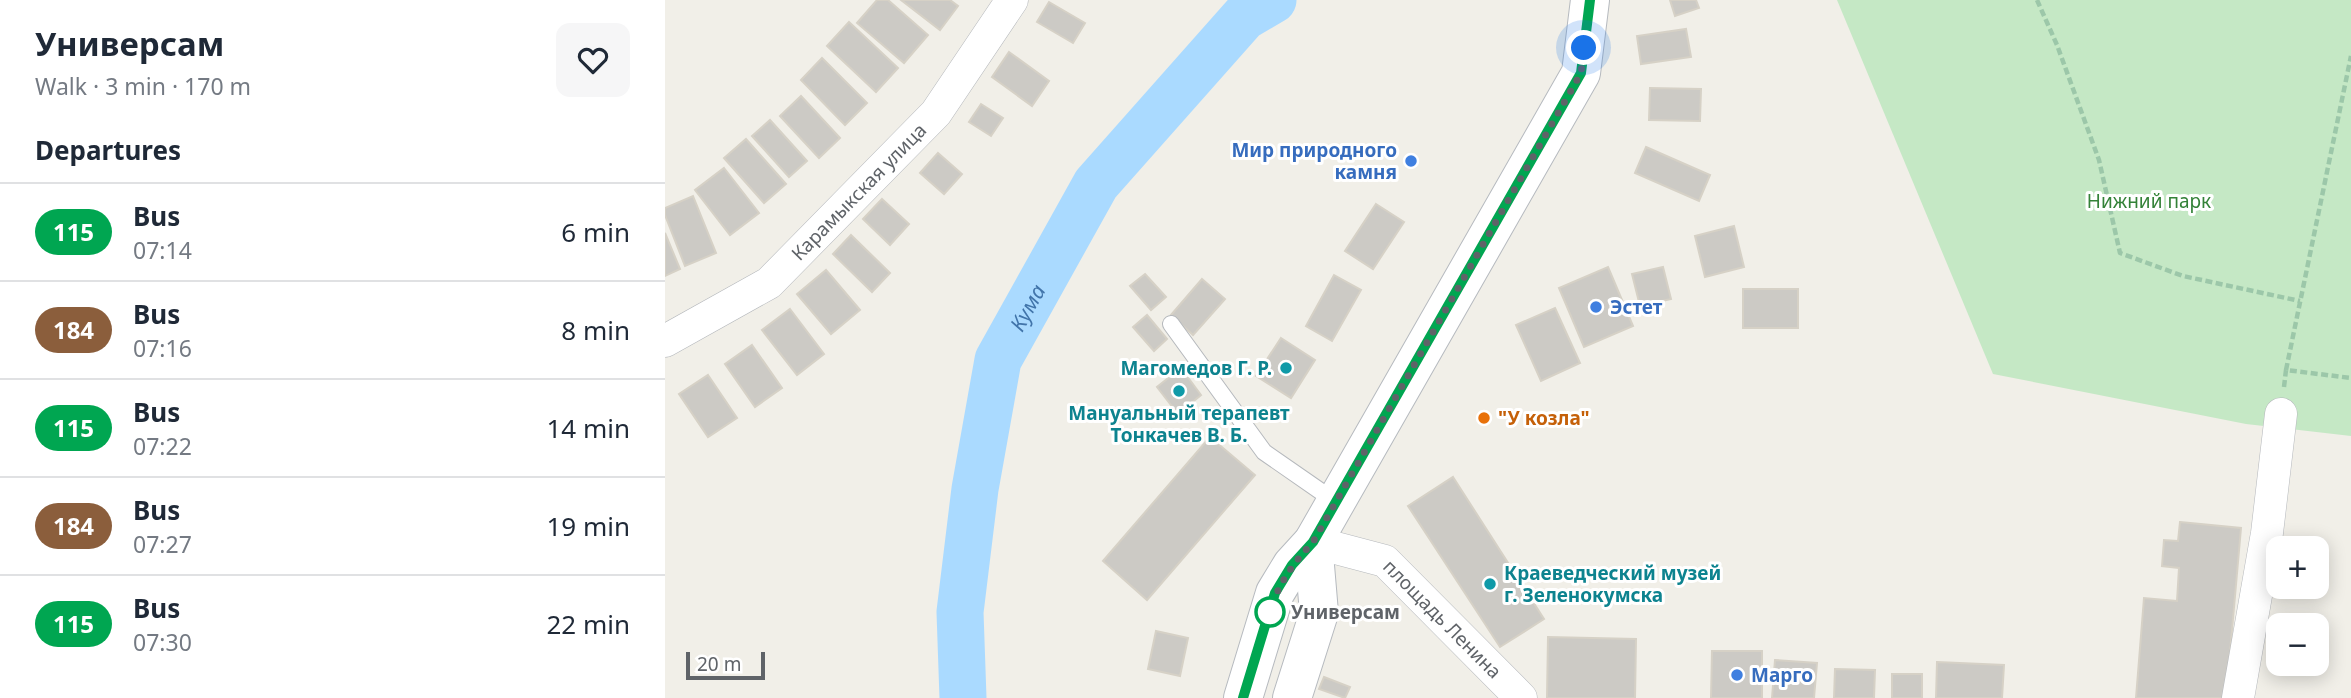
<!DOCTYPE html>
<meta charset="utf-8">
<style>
body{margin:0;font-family:"Noto Sans",sans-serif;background:#f6f6f7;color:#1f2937;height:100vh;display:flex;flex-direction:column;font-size:26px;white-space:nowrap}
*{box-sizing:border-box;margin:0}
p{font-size:23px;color:#747a83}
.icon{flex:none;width:38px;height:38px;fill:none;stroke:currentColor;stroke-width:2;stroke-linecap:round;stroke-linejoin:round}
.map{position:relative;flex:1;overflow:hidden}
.sheet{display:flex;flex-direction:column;background:#fff;width:665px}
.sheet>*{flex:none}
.badge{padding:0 14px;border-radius:23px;font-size:24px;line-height:46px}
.buttons{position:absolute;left:1601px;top:536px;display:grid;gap:14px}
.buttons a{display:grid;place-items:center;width:63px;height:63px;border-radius:14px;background:#fff;box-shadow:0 4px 18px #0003;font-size:35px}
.scale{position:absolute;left:21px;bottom:18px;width:79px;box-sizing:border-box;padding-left:7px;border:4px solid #5f6368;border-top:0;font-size:19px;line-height:24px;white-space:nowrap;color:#5f6368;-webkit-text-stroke:5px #fff;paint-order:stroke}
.you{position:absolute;width:35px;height:35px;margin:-18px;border:5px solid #fff;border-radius:50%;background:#1a73e8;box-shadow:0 0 0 10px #1a73e833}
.map>.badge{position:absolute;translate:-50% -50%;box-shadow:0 0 0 4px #fff}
h2{padding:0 35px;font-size:26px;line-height:63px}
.round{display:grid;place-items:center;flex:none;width:74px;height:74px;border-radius:14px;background:#f6f6f7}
.summary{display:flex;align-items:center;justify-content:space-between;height:119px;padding:0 35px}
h1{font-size:33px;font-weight:700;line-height:52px}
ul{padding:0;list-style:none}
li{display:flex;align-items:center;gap:21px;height:98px;padding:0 35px;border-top:2px solid #e0e1e3}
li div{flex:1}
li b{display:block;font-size:26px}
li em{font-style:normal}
li .badge{min-width:77px;font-weight:700;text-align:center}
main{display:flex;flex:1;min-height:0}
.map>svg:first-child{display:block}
.green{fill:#c5e8c5}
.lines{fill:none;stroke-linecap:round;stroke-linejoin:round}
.river{stroke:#aadaff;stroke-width:47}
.building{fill:#cccac5;stroke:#d6d1c6;stroke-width:2}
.lane-casing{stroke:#b5b8bc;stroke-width:18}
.street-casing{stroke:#b5b8bc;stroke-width:33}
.secondary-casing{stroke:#b6babf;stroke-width:40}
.path{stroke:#9cc7a9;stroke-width:4.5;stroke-dasharray:7 3.5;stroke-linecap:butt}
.lane{stroke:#fff;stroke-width:16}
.street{stroke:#fff;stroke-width:32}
.secondary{stroke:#fff;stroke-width:38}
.line-casing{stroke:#fff;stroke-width:16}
.line{stroke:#00a651;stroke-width:10}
.walk{stroke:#5f6368;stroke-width:7;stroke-dasharray:0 12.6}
.shop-dot{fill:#3f7fe0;stroke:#fff;stroke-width:2.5}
.culture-dot{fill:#0f9aa8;stroke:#fff;stroke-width:2.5}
.food-dot{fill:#e8710a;stroke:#fff;stroke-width:2.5}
.stop-dot{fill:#fff;stroke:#00a651;stroke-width:3.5}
.labels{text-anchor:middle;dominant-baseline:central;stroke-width:6;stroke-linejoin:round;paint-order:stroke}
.shop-label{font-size:19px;font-weight:bold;fill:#366cbe;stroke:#fff;text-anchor:start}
.street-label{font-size:19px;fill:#5f6368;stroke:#fff}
.park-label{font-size:19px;fill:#348238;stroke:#fff}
.culture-label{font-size:19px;font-weight:bold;fill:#0d838f;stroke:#fff;text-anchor:end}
.food-label{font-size:19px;font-weight:bold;fill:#c56008;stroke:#fff;text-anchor:start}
.stop-label{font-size:19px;font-weight:bold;fill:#5f6368;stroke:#fff;text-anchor:start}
.water-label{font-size:21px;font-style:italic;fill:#4174aa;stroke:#fff}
</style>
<main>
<section class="sheet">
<div class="summary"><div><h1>Универсам</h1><p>Walk · 3 min · 170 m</p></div><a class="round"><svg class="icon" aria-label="heart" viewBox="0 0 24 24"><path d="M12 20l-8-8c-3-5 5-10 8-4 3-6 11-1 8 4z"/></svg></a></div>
<h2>Departures</h2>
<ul>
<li><span class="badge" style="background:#00a651;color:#fff">115</span><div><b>Bus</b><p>07:14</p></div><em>6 min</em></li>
<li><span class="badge" style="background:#8b5e3c;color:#fff">184</span><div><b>Bus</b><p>07:16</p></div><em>8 min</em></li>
<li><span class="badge" style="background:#00a651;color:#fff">115</span><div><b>Bus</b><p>07:22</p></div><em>14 min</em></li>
<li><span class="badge" style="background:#8b5e3c;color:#fff">184</span><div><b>Bus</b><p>07:27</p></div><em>19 min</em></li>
<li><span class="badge" style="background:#00a651;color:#fff">115</span><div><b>Bus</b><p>07:30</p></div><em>22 min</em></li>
</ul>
</section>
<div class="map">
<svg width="1686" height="698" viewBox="0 0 1686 698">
<rect width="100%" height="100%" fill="#f1efe8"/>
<path class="green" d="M1172 0H1686V436L1581 424 1328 374Z"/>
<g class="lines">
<path class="river" id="s1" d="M298 698 295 612 310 489 333 360 431 184 579 17 608 0"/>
</g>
<g class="building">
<path d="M212 0H223L263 35 239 63 192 23Z"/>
<path d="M236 0H285L293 6 275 30Z"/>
<path d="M1005 0H1031L1034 8 1010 16Z"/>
<path d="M384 2 420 23 408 43 372 22Z"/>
<path d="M184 22 233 68 211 92 162 46Z"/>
<path d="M1021 29 1026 57 976 64 972 36Z"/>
<path d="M344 52 384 81 367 106 327 77Z"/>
<path d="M157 58 202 103 180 125 136 80Z"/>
<path d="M985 88 1036 89 1035 121 984 120Z"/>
<path d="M136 96 175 138 154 158 115 116Z"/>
<path d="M316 104 338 118 326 136 304 122Z"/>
<path d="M105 120 142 161 124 177 87 136Z"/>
<path d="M81 139 121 184 99 203 59 158Z"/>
<path d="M981 147 1045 175 1034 201 970 173Z"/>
<path d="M273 153 297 174 279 194 255 173Z"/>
<path d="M59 168 94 213 65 235 30 190Z"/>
<path d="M28 196 51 253 20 266 0 215V208Z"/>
<path d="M217 199 244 224 225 245 198 219Z"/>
<path d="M711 204 739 222 708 269 680 251Z"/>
<path d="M1069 226 1079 267 1040 277 1030 236Z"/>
<path d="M0 233 15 269 0 276Z"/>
<path d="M186 235 225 273 207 292 168 254Z"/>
<path d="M943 267 968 326 919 347 894 288Z"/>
<path d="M998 267 1006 299 975 306 967 274Z"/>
<path d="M161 270 195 310 166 334 132 294Z"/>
<path d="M480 274 501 297 486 310 465 286Z"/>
<path d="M669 275 696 290 667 341 641 326Z"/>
<path d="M537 279 560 299 528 335 506 315Z"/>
<rect x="1078" y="289" width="55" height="39"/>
<path d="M890 308 915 363 876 381 851 325Z"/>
<path d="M125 309 159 354 132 375 97 330Z"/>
<path d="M482 315 502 339 489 351 468 327Z"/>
<path d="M616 338 650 360 626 398 591 376Z"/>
<path d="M87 345 117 388 90 407 60 364Z"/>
<path d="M516 368 536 395 513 414 492 387Z"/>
<path d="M43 375 72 418 43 437 14 394Z"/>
<path d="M545 437 590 475 482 600 438 561Z"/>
<path d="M788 477 879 619 835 647 743 506Z"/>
<path d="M1515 522 1576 528 1561 698H1471L1479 598 1512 601 1514 568 1497 566 1499 540 1513 541Z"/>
<path d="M491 631 523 638 515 676 483 669Z"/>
<path d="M883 637 971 639 970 698H882Z"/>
<path d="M1047 651H1097V698H1046Z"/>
<path d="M1110 660 1152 663 1149 698H1107Z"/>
<path d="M1272 662 1339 665 1337 698H1271Z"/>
<path d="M1170 669 1210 670 1209 698H1169Z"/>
<rect x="1227" y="674" width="30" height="24"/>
<path d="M659 677 685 687 680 698 654 689Z"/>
</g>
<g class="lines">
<defs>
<path id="lane" d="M506 324 599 452 671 502"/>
<g id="street">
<path id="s2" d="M0 341 104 283 271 113 347 0"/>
<path id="s3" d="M648 542 720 561 856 698"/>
<path d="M1573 698 1602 533 1616 414"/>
</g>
<g id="secondary">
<path d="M578 698 610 593 627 565 648 542 916 73 925 0"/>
<path d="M627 698 654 613 648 542"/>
</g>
</defs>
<use href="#lane" class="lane-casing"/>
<use href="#street" class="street-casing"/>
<use href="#secondary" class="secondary-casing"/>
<g class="path">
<path d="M1372 0 1392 45 1434 160 1455 253 1518 276 1635 301"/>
<path d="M1621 370 1686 56"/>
<path d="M1619 387 1621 370 1686 378"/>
</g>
<use href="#lane" class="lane"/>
<use href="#street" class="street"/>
<use href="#secondary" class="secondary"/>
</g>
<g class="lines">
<defs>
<path id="line" d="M578 698 610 593 627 565 648 542 916 73 925 0"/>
</defs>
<use href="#line" class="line-casing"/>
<use href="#line" class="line"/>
<path class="walk" d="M605 612 602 619C612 586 625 567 648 542L916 73 919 48"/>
</g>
<g class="shop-dot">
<circle cx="746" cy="161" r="7"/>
<circle cx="931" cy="307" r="7"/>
<circle cx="1072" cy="675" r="7"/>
</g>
<g class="culture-dot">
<circle cx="621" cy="368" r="7"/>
<circle cx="514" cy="391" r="7"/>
<circle cx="825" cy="584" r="7"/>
</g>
<circle class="food-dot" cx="819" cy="418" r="7"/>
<circle class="stop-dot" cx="605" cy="612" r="14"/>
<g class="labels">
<g class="shop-label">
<text x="732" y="150" text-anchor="end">Мир природного<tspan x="732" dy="22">камня</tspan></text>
<text x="945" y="307">Эстет</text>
<text x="1086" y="675">Марго</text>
</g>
<g class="street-label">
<text stroke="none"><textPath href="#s2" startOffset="247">Карамыкская улица</textPath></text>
<text stroke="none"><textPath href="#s3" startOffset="156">площадь Ленина</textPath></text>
</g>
<g class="park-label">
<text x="1484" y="201">Нижний парк</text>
</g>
<g class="culture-label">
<text x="607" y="368">Магомедов Г. Р.</text>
<text x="514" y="413" text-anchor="middle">Мануальный терапевт<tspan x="514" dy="22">Тонкачев В. Б.</tspan></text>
<text x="839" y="573" text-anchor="start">Краеведческий музей<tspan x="839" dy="22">г. Зеленокумска</tspan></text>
</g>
<g class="food-label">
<text x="833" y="418">"У козла"</text>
</g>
<g class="stop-label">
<text x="626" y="612">Универсам</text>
</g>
<g class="water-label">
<text stroke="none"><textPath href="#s1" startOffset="401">Кума</textPath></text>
</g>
</g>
</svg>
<div class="buttons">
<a>+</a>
<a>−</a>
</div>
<div class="scale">20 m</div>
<div class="you" style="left:919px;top:48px"></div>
</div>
</main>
